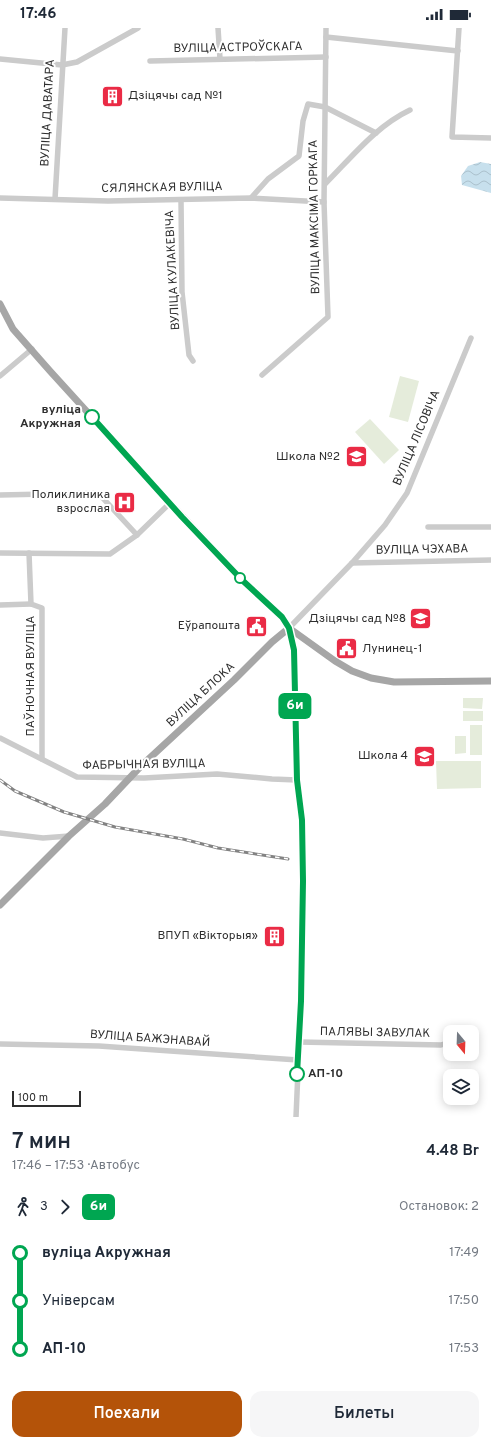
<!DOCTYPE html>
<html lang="ru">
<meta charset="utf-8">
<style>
body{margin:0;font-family:Overpass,sans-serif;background:#f6f6f7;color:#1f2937;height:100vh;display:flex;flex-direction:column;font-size:15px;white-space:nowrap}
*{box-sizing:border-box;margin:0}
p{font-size:13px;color:#747a83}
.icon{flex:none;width:22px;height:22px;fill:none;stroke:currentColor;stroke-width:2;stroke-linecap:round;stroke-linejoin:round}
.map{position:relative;height:1089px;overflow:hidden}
.sheet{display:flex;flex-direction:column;background:#fff;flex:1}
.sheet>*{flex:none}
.badge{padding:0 8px;border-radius:6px;font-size:14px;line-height:26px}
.needle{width:26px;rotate:161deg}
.buttons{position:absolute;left:443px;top:997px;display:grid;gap:8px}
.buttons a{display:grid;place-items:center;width:36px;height:36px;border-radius:8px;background:#fff;box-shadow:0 2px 10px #0003;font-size:20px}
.scale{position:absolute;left:12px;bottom:10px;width:69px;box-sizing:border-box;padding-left:4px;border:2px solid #2e2e2e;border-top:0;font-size:11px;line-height:14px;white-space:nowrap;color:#2e2e2e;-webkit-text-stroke:3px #fff;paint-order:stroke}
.map>.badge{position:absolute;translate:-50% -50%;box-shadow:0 0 0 2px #fff}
.legs{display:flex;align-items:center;gap:6px;height:44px;padding:0 12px;font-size:13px}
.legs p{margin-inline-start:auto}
.summary{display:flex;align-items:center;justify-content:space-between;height:68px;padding:0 12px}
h1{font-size:22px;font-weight:600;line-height:30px}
.action{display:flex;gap:8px;margin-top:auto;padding:8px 12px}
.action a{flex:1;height:46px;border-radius:12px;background:#b45309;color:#fff;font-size:16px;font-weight:600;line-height:46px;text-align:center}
.action a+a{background:#f6f6f7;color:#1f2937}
ul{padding:0 12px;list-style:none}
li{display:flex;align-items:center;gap:14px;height:48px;font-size:15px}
li i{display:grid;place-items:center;width:6px;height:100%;margin:0 5px;background:currentColor}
li i::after{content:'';width:10px;height:10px;margin:-5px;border:3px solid;border-radius:50%;background:#fff}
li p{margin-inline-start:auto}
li:first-child i{background:linear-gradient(#0000 50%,currentColor 0)}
li:last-child i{background:linear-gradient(currentColor 50%,#0000 0)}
.status{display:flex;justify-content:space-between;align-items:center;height:28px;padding:0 20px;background:#fff;direction:ltr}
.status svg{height:11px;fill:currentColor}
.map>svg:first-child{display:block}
.green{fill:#e5ecdb}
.water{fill:url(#water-waves)}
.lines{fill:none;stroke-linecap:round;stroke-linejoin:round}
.minor{stroke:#cbcbcb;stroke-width:5.5}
.major{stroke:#a6a6a6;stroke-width:7}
.rail-casing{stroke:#838383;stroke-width:3}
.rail{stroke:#fff;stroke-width:1.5;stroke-dasharray:4.5;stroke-linecap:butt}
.line-1-casing{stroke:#fff;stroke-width:9}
.line-1{stroke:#00a651;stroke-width:6}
.stop-1-dot{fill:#fff;stroke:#00a651;stroke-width:2}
.labels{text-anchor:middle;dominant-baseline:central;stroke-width:4;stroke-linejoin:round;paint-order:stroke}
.street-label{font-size:12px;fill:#2e2e2e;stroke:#fff}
.poi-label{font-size:12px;fill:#2e2e2e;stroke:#fff;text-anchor:end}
.stop-label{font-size:12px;font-weight:bold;fill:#2e2e2e;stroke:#fff;text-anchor:end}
</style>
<div class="status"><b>17:46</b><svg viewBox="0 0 49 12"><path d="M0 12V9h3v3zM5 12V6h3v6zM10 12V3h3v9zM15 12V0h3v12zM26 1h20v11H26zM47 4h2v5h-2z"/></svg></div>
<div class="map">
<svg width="491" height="1089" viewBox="0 0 491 1089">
<defs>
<pattern id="water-waves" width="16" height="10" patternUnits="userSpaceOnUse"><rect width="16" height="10" fill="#c7e0ed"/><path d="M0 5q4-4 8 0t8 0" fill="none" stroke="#abc0cc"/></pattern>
</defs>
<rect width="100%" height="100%" fill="#fff"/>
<g class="green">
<path d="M400 348 419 353 408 394 389 389Z"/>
<path d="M370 391 399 422 384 436 355 404Z"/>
<path d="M463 670H483L482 681 463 680Z"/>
<rect x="463" y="683" width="20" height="10"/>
<rect x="470" y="697" width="12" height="30"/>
<path d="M455 708H466V725L455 726Z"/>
<path d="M436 733H481V760L437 761Z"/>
</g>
<path class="water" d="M480 134 491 136V165L462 157 461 148 468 138Z"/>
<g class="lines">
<g class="minor">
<path d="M218 0 220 31"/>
<path d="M459 0 452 109 491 110"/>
<path d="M326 9 458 23"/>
<path d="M0 31 62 37 77 34 138 0"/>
<path d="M150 33 326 29"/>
<path d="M325 156C351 130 376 98 410 82"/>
<path d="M0 170 108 173 251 170 324 174"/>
<path d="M251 170 268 151 299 128 303 93 308 76 325 79 376 105"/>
<path d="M55 171 65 0"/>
<path d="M181 172 182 264 189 327 193 333"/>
<path d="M262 347 328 289 324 174 326 0"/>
<path d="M0 348 32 321"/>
<path d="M0 467 93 465 100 467 137 507"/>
<path d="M428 499H491"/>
<path d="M0 525 110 526 137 507 170 475"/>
<path d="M29 525 31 576 42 580V731"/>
<path d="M352 535 491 532"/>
<path d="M0 577 31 576"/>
<path d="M0 710 77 749 144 750 217 746 272 751 297 752"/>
<path d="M0 805 43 810 69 808"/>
<path d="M299 1014 441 1017 450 1014"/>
<path d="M0 1016 99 1018 298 1032"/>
<path d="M296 1089 301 973 303 802 297 752 294 622 289 600 352 535 385 497 407 465 471 310"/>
</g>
<g class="major">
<path d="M0 276 13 301 50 343 170 475 242 552 282 589 289 600 335 633 352 643 371 650 394 654 491 653"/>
<path d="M0 877 69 808 105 776 140 739 234 652 272 614 289 600"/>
</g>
<defs>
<path id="rail" d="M0 752 15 763 64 784 115 799 183 811 218 820 288 831"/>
</defs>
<use href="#rail" class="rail-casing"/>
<use href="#rail" class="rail"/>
</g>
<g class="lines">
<defs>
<path id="line-1" d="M92 389 182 489 242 552 282 589 289 600 294 622 297 752 302 792 303 853 301 973 297 1046"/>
</defs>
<use href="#line-1" class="line-1-casing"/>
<use href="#line-1" class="line-1"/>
</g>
<defs>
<symbol id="building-square" viewBox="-11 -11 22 22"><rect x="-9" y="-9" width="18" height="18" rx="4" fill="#ea2b45" stroke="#fff"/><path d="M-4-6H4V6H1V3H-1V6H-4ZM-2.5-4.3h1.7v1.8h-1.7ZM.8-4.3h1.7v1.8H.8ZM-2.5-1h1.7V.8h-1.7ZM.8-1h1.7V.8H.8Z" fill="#fff"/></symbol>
<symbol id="school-square" viewBox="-11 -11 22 22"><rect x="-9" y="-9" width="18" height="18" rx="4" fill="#ea2b45" stroke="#fff"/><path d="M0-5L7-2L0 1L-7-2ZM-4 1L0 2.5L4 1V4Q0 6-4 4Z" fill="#fff"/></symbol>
<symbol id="hospital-square" viewBox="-11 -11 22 22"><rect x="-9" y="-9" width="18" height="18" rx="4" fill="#ea2b45" stroke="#fff"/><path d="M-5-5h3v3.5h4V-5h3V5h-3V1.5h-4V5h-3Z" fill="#fff"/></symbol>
<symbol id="civic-square" viewBox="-11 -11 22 22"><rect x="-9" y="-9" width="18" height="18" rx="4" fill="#ea2b45" stroke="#fff"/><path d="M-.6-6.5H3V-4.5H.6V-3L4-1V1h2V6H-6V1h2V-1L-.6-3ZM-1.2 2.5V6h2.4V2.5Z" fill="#fff"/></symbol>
</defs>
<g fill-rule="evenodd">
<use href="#building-square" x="100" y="56" width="25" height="25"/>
<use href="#school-square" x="344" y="416" width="25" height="25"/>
<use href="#hospital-square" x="112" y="462" width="25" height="25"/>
<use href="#school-square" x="408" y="578" width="25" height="25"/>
<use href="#civic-square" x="244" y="586" width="25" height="25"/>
<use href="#civic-square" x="334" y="608" width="25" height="25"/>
<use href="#school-square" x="412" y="716" width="25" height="25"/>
<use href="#building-square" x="262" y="896" width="25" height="25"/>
</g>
<g class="stop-1-dot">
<circle cx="92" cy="389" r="7"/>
<circle cx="240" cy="550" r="5"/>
<circle cx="297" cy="1046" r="7"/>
</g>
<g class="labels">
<g class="street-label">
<text transform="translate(238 20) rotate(-1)">ВУЛІЦА АСТРОЎСКАГА</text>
<text transform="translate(48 85) rotate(-87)">ВУЛІЦА ДАВАТАРА</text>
<text transform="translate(162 160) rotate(-1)">СЯЛЯНСКАЯ ВУЛІЦА</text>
<text transform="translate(315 189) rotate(-91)">ВУЛІЦА МАКСІМА ГОРКАГА</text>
<text transform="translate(173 242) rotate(-93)">ВУЛІЦА КУЛАКЕВІЧА</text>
<text transform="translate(417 410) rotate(-67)">ВУЛІЦА ЛІСОВІЧА</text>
<text transform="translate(422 522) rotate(-1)">ВУЛІЦА ЧЭХАВА</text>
<text transform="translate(31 648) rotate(-90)">ПАЎНОЧНАЯ ВУЛІЦА</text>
<text transform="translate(201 667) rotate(-43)">ВУЛІЦА БЛОКА</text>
<text transform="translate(144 737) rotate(-1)">ФАБРЫЧНАЯ ВУЛІЦА</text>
<text transform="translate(375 1005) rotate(1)">ПАЛЯВЫ ЗАВУЛАК</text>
<text transform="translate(150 1011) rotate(4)">ВУЛІЦА БАЖЭНАВАЙ</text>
</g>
<g class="poi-label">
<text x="128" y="68" text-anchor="start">Дзіцячы сад №1</text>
<text x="340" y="429">Школа №2</text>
<text x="110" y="467">Поликлиника<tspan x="110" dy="14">взрослая</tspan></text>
<text x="406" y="591">Дзіцячы сад №8</text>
<text x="240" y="598">Еўрапошта</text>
<text x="362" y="621" text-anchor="start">Лунинец-1</text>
<text x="408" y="728">Школа 4</text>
<text x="258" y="908">ВПУП «Вікторыя»</text>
</g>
<g class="stop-label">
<text x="81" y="382">вуліца<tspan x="81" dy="14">Акружная</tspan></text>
<text x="308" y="1046" text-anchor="start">АП-10</text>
</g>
</g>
</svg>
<div class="buttons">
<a><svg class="needle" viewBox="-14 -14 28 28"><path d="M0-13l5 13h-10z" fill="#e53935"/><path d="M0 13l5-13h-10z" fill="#747a83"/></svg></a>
<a><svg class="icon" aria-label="layers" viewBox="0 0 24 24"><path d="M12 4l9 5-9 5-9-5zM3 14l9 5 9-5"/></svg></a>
</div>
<div class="scale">100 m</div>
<b class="badge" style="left:295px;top:678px;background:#00a651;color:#fff">6и</b>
</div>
<section class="sheet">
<div class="summary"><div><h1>7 мин</h1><p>17:46 – 17:53 · Автобус</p></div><b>4.48 Br</b></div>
<div class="legs"><svg class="icon" aria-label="walk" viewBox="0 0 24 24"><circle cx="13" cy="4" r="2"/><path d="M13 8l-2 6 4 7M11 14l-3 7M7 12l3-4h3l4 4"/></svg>3<svg class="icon" aria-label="forward" viewBox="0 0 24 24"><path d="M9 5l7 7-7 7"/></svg><b class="badge" style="background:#00a651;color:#fff">6и</b><p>Остановок: 2</p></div>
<ul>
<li><i style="color:#00a651"></i><b>вуліца Акружная</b><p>17:49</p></li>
<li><i style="color:#00a651"></i><span>Універсам</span><p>17:50</p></li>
<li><i style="color:#00a651"></i><b>АП-10</b><p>17:53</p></li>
</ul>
<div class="action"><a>Поехали</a><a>Билеты</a></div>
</section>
